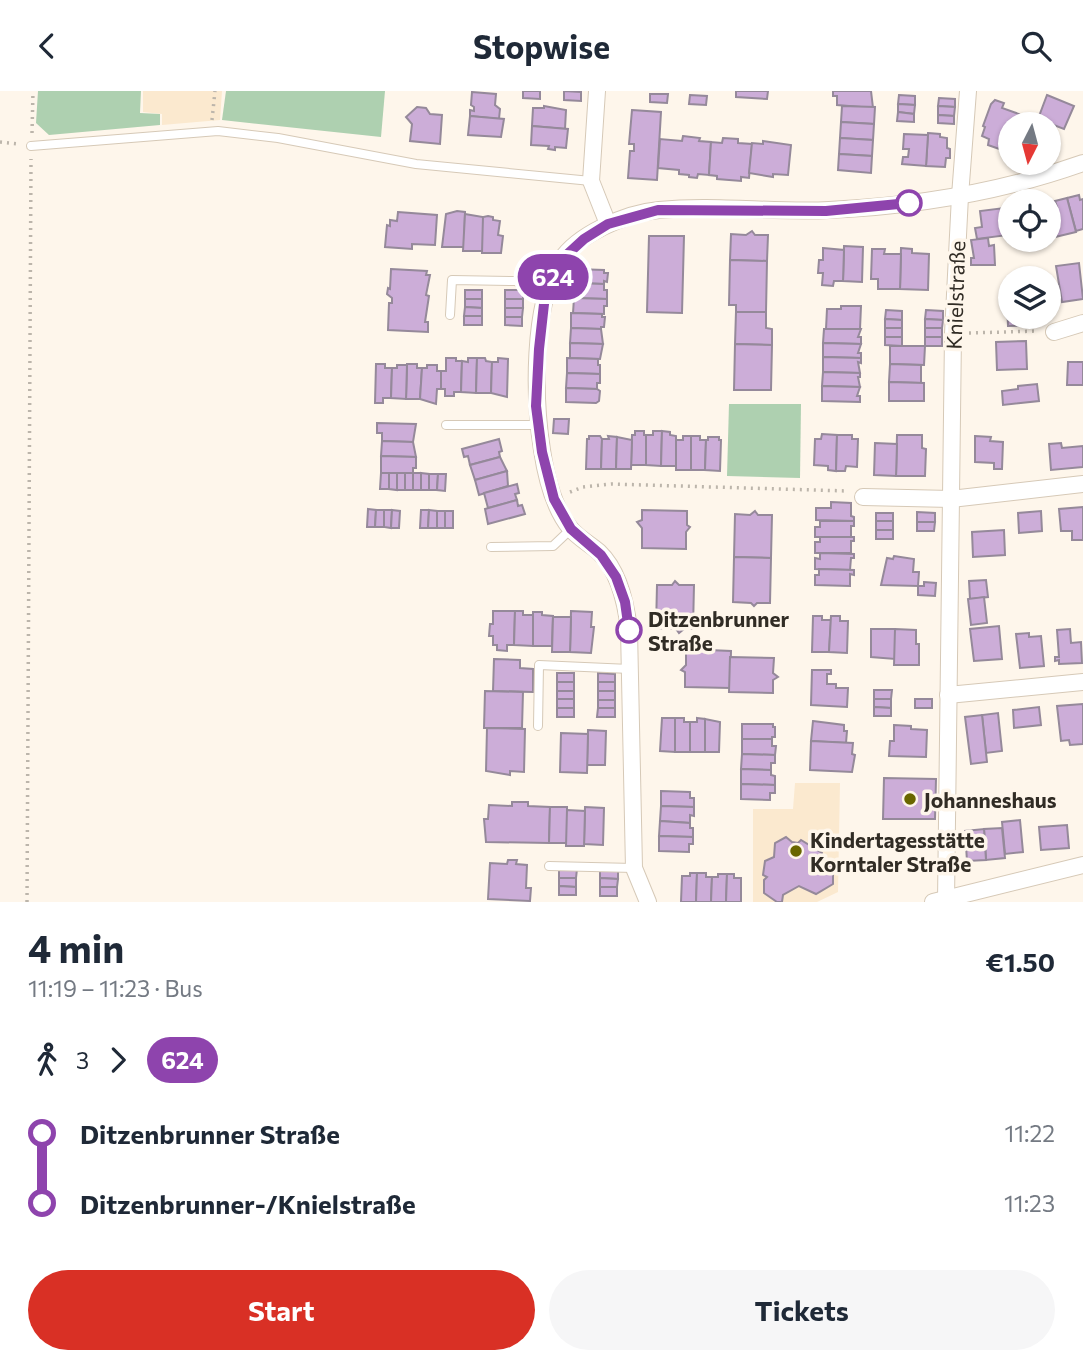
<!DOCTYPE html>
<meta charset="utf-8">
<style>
body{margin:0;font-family:Commissioner,sans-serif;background:#f6f6f7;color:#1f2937;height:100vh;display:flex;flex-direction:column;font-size:26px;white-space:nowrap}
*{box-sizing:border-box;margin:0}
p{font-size:23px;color:#747a83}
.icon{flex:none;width:38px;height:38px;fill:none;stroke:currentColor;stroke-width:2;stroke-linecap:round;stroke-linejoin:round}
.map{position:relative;height:811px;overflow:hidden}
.sheet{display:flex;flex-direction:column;background:#fff;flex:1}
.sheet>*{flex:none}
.badge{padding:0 14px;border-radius:23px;font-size:24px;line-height:46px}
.needle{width:46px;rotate:186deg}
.fabs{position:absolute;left:998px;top:21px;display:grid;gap:14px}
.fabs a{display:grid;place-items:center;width:63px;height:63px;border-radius:50%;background:#fff;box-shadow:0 2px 5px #0004;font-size:35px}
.map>.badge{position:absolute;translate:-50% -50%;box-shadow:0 0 0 4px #fff}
.legs{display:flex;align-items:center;gap:10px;height:77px;padding:0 28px;font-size:23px}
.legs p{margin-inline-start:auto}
.summary{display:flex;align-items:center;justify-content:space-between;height:119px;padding:0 28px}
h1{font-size:38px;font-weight:700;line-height:52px}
.action{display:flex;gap:14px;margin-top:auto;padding:14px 28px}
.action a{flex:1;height:80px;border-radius:42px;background:#d93025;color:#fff;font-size:28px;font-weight:700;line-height:80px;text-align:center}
.action a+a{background:#f6f6f7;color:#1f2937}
ul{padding:0 28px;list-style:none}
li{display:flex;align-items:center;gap:24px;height:70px;font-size:26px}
li i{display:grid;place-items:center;width:10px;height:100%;margin:0 9px;background:currentColor}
li i::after{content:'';width:18px;height:18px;margin:-9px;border:5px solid;border-radius:50%;background:#fff}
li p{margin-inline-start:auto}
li:first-child i{background:linear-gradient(#0000 50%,currentColor 0)}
li:last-child i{background:linear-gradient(currentColor 50%,#0000 0)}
header{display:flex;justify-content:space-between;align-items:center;height:91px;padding:0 28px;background:#fff;font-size:32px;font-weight:700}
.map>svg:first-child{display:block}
.built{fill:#fbe9cf}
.green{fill:#aed0b0}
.building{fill:#ccadd8;stroke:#95899a;stroke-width:2}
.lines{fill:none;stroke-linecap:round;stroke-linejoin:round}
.service-casing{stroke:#d6c9b7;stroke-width:10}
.minor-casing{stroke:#d6c9b7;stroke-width:18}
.path{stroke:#bcb5ab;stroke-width:3.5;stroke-dasharray:2 5;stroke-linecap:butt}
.service{stroke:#fff;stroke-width:8}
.minor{stroke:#fff;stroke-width:16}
.line-1-casing{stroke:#fff;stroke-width:16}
.line-1{stroke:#8e44ad;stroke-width:10}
.stop-1-dot{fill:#fff;stroke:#8e44ad;stroke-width:3.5}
.poi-dot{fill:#696600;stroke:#fef6eb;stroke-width:2.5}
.labels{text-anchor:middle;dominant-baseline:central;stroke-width:7;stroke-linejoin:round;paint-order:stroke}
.street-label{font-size:21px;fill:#312c25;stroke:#fef6eb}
.stop-label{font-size:21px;font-weight:bold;fill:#312c25;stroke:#fef6eb;text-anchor:start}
.poi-label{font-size:21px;font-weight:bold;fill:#312c25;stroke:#fef6eb;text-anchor:start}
</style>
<header><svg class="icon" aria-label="back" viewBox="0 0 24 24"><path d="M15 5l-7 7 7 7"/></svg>Stopwise<svg class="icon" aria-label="search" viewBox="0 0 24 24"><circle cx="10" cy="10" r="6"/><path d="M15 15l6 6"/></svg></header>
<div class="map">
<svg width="1083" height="811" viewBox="0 0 1083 811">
<rect width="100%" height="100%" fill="#fef6eb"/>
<g class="built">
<path d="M143 0H222L220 29 162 34V23L143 21Z"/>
<path d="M795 692H840L838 801 817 811H753V718H793Z"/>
</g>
<g class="green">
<path d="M38 0H141L140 22 160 23V34L49 44 36 32Z"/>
<path d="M226 0H385L381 46 222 29Z"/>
<path d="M729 313H801L800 387 727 385Z"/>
</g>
<g class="building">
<path d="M523 0H540V8L523 7Z"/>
<path d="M564 0 581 1V10L564 9Z"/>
<path d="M736 0H768L767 8 736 6Z"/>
<path d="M833 0H871L873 17 837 14V5H833Z"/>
<path d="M472 1 496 3 495 14 500 18 499 28 470 25V19L474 20V16L471 14Z"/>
<path d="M650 3H668L667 12 650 11Z"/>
<path d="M690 4 707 5 706 14 689 13Z"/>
<path d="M899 4 915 5V14L898 13Z"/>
<path d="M1047 4 1074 15 1064 38 1038 28Z"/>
<path d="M939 7 955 8V16L938 15Z"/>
<path d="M995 9 1004 12 1002 17 1019 23 1015 33H1010V46L1005 60 988 54 989 48 982 45 985 36 983 35 991 13Z"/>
<path d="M898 13 915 14 914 23 898 21Z"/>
<path d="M544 15 566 19 565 38 532 35 533 17H544Z"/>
<path d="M842 15 875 16 874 33 841 31Z"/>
<path d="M938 15 955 16 954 25 938 24Z"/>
<path d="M417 16 426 17 430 23 442 24 440 53 410 50 412 33 406 26Z"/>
<path d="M632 19 661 21 657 89 628 87 630 60H634V53H629Z"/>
<path d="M898 21 914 23V31L897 30Z"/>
<path d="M938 24 954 25V33L938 32Z"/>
<path d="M470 25 504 28 501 46 468 44Z"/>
<path d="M841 31 874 33 873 49 840 47Z"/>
<path d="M532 35 568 38 566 57 555 56V59L548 58 549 55 531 54Z"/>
<path d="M928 42 940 43V46L947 47V57L950 58V67H946L945 76 926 75Z"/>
<path d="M904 43 928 44 926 75 902 73 903 66H908L909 58H903Z"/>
<path d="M683 45 700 47 699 50 711 51 709 84 698 83 697 87 689 86V84L679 83V79L658 77 660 48 682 50Z"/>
<path d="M723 47 738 48V52L752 53 749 87 741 86V90L717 88V85L709 84 711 51 722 52Z"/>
<path d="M840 47 873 49 872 65 839 63Z"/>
<path d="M763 50 791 54 788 84 773 83V86L749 82 752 52 763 53Z"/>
<path d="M839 63 872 65 871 82 838 79Z"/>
<path d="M1079 104 1080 109 1083 108V138L1076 140 1067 107Z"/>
<path d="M1067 107 1076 141 1051 147 1048 135V118L1057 116 1055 110Z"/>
<path d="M1004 117 1008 144 977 148 975 137 982 136 980 120Z"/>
<path d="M457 120 465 121 464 156H442L446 123Z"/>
<path d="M398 121 437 124 435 154 412 153V158L385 156 387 134 390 135V129L397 130Z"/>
<path d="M465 123 483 126V160H463Z"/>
<path d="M488 125 493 126V129L500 130 498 144 503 145 501 162H482L483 126Z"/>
<path d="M752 140 755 144H768L767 170 730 169 731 143 746 144Z"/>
<path d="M649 145H684L682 222 647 221Z"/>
<path d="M988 147 989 155 994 154 995 174H971V167H974L971 149Z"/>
<path d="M844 155 863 156 862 191 843 190Z"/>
<path d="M823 157 844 159 843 190H834L833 195 822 194 823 182H818L819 169H823Z"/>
<path d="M901 157 912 158V162L929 163 928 199 900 198Z"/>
<path d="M872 158H885L884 163H901L900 198H878V188H871Z"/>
<path d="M730 169 767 170 766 221H736V214H729Z"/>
<path d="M1079 172 1083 208 1062 211 1056 175Z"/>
<path d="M391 178 427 180 426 184H430L426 204 429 205 425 231H428V241L388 239 389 212H392V207L387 203 388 197 390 198Z"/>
<path d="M575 178 604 179V182H608L607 191 604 190V193L575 192Z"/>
<path d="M575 192 604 193V199H607V208L574 207Z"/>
<rect x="465" y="199" width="17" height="9"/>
<rect x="505" y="199" width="18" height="9"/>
<path d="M574 207 607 208V215H604V223L573 222Z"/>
<path d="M465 208H482V217L465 216Z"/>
<rect x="505" y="208" width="18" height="9"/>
<path d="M1007 211H1010V226H1042V234L1008 235Z"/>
<path d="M841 215H861L860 238H826L827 218H841Z"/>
<path d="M465 216 482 217V225H464Z"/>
<path d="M505 217H523L522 226H505Z"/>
<path d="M886 219 902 220V229L885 228Z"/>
<path d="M926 219 943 220V229L925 228Z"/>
<path d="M736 221H766V237L772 238V254L735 253Z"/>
<path d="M571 222 602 223V226H605L604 236H601V238L571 237Z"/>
<rect x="464" y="225" width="18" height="9"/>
<path d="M505 226H522V235L505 234Z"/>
<path d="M885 228 902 229V237H885Z"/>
<path d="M925 228 943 229 942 237H925Z"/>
<path d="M571 237 601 238 603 253 570 252Z"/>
<rect x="885" y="237" width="17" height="9"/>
<rect x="925" y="237" width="17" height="9"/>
<path d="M824 238H861L858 246H861V253L823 252Z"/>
<path d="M885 246H902V255L885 254Z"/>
<rect x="925" y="246" width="17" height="9"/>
<path d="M1026 250 1027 278 997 279 996 251Z"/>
<path d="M570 252 603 253 600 268 570 267Z"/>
<path d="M823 252 861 253 858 262H861V267L823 266Z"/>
<path d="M735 253 772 254 771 299H734Z"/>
<path d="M890 255H925L924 274 890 273Z"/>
<path d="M823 266 861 267V272L858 271 860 282 823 281Z"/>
<path d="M446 267H456V270H462L461 301H454V305H445V298H441V280H446Z"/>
<path d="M468 267H477L476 302 461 301 462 270 468 271Z"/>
<path d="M477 267H485L486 270 492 271 491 302H476Z"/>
<path d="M498 267 508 268 507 306 491 302 492 271H498Z"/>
<path d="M567 267 598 268V274H600V283L567 282Z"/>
<path d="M1068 271H1083V294H1067Z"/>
<path d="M376 273H385V277H392L391 307H383V312H375Z"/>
<path d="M407 273H417V277H422L420 308H406Z"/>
<path d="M890 273 921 274V292L889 291Z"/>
<path d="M397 274H407L406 308 391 307 392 277H397Z"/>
<path d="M427 274H437V280H441V298H437L436 313 420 308 422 277H427Z"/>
<path d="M823 281 860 282V286H858L860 296 822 295Z"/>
<path d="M567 282 600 283V292H597V298L566 297Z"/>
<path d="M889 291 924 292V310H889Z"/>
<path d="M1037 293 1039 310 1003 314 1002 300 1018 298V295Z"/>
<path d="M822 295 860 296 857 305H860V311L822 310Z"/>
<path d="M566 297 597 298 600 300 599 310 596 312 566 311Z"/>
<path d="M554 328H569L568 343 553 342Z"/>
<path d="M377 332 416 333 413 351 382 350V342H377Z"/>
<path d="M635 340H644V344H646V374H631L632 344H635Z"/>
<path d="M653 340H662L661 375 646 374V344H653Z"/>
<path d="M662 340 670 341V344L676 345V375H661Z"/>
<path d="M822 343 837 344 836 380 828 379V375L814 374 815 348H821Z"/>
<path d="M837 344H852V348H858L857 376 846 375 845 380H836Z"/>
<path d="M897 344H922V357L926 358 925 385H896Z"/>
<path d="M589 345H600L602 348 601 378H586L587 348H589Z"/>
<path d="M608 345 617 346 616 378H601L602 348H609Z"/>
<path d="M683 345H691V379H676V349H683Z"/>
<path d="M691 345H700V349H706L705 379H691Z"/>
<path d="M975 345 991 346 990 350 1003 351 1002 378H994V372L975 371Z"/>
<path d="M617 346 632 349 631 378H616Z"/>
<path d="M708 346H719V349H721L720 380 705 379 706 349H708Z"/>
<path d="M499 348 502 360 499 361 500 366 470 374 468 365 464 366 462 358Z"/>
<path d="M382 350 413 351 416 366 381 365Z"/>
<path d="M875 352 897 353 896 385 874 384Z"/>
<path d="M1061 352 1062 357 1083 355V376L1051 379 1049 353Z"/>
<path d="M381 365 416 366V377H413V382H381Z"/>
<path d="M500 366 507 380 475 389 470 374Z"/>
<path d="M507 380 508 395 479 404 475 389Z"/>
<path d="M381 382H389V398H380Z"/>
<path d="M389 382H397V399L389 398Z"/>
<rect x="397" y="382" width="8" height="17"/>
<rect x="405" y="382" width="8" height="17"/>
<rect x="413" y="382" width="8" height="17"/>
<path d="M421 382 429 383V399H421Z"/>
<path d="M429 383H438L437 399H429Z"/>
<path d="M438 383H446L445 400 437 399Z"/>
<path d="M517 393 519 402 515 403 517 409 488 417 484 402Z"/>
<path d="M517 409 518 415 522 414 525 423 488 433 485 418Z"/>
<path d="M831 411 851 412V425L854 426V430L816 429V417H831Z"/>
<path d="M1083 416V449H1072V440H1061L1059 418Z"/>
<path d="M368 418 376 419 375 436H367Z"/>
<path d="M376 419H384V436H375Z"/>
<path d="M384 419H392L391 437 384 436Z"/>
<path d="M392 419 400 420 399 437H391Z"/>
<path d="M421 419H429L428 437H420Z"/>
<path d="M429 419 437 420V437H428Z"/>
<path d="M642 419 687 420V434L690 436 686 441V458L642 457V437L637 431 642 429Z"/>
<rect x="437" y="420" width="8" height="17"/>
<rect x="445" y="420" width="8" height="17"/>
<path d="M755 420 758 424H772L771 467 734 466 735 423 750 424Z"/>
<path d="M1041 420 1042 440 1019 442 1018 422Z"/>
<path d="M917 421 935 422V431H917Z"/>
<rect x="876" y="422" width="17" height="8"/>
<path d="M820 430H854V435H851V446H815V436H820Z"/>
<rect x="876" y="430" width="17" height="9"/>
<path d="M917 431H935L934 440H917Z"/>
<rect x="876" y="439" width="17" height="9"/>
<path d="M1004 439 1005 464 973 466 972 441Z"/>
<path d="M820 446H854V450H851V462H815V451H820Z"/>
<path d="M820 462 854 463V467H851L850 479 815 478V467L820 468Z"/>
<path d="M894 465 914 468 913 481H919L918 495 881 494 887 467 893 468Z"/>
<path d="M734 466 771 467 770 512H757L754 515 751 512 733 511Z"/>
<path d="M819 478 854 479V484L850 483V495L815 494V484H819Z"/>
<path d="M986 489 988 506 970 508 969 490Z"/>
<path d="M675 490 679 494H694L693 538H684L679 542 676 538 656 537 657 494H672Z"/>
<path d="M924 491 936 492 935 505 918 504V495H924Z"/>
<path d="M984 506 987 532 971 534 968 508Z"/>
<path d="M493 520H515L514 554H507V560L497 559V554H493V545H489L490 533H493Z"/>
<path d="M515 520H523V524H533V555L514 554Z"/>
<path d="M571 520 592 521 591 536H594L591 562 570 561Z"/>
<path d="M533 521H542V524L553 525 552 555H533Z"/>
<path d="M813 525H822V529H831L829 561H812Z"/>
<path d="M831 525H840V530H848L847 562 829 561Z"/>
<path d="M553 526H571L570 561H552Z"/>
<path d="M999 535 1002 568 974 570 970 538Z"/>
<path d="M871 538H895V568L871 566Z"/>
<path d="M895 538 916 539V553H919V574H894Z"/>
<path d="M1070 538 1071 552 1081 551 1082 572 1059 573V569L1055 570V566H1059L1057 539Z"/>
<path d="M1029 542V546L1041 545 1044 575 1020 577 1016 543Z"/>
<path d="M686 558 731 560 730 597 685 596V581L681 579 686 574Z"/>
<path d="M730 566 774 567 773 582 778 586 773 589V602L729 601Z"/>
<path d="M494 568 520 569V577L533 578V601L493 600Z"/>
<path d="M812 579H831V583H827V593H836V597H848L847 616 811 614Z"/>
<rect x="557" y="582" width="17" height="9"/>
<path d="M598 582 615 583V591H598Z"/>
<rect x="557" y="591" width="17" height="9"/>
<rect x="598" y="591" width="17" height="9"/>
<path d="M874 599H892L891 608H874Z"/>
<path d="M485 600 523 601 522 637H484Z"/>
<rect x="557" y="600" width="17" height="8"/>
<rect x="598" y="600" width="17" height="9"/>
<rect x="557" y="608" width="17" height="9"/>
<path d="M874 608H891V617L874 616Z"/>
<rect x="915" y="608" width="17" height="9"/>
<rect x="598" y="609" width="17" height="8"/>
<path d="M1083 613V653L1070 654 1069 649 1061 650 1057 615Z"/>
<path d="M874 616 891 617V625H874Z"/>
<path d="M1039 616 1041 634 1014 637 1013 619Z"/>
<rect x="557" y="617" width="17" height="9"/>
<path d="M598 617H615V626H597Z"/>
<path d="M998 622 1002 660 986 662 982 624Z"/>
<path d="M982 624 987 671 971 673 965 626Z"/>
<path d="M662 627H675V661L660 660Z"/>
<path d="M675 627H684V631H690V661H675Z"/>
<path d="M697 627 705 628V661H690V631H697Z"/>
<path d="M705 628 720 631 719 661H705Z"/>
<path d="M813 630 844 634V640H847L846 652 811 650Z"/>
<path d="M742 633H773V636H775V646H772V648H742Z"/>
<path d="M894 634 911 635V638L927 639 926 666 889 665 890 650H894Z"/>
<path d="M487 637 525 638 524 681 510 680V684L486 680Z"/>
<path d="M588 639 606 640 605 674H587Z"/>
<path d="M561 642 588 643 587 682 560 681Z"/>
<path d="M742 648H772V655H776L775 664 742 663Z"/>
<path d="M811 650 853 652 852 663 855 664 852 681 810 679Z"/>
<path d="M742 663 775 664V672H771V679L741 678Z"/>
<path d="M741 678 771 679V684L775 685V694L741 693Z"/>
<path d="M884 687 936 688 935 728H883Z"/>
<path d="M741 693 775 694V702H770V709L741 708Z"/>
<path d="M661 700 690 701V707H694V716L661 715Z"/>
<path d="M512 711H528V715L550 716 549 752 486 751 484 728H488L489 714 512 715Z"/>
<path d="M661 715 694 716V725L690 724V732L660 730Z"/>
<path d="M550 716H567V752H549Z"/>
<path d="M585 716 604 717 603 754 584 753Z"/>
<path d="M567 719 585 720 584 755H566Z"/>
<path d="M1020 729 1023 761 1005 763 1002 731Z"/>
<path d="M660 730 690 732V737H693V746L659 745Z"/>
<path d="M1067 734 1069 757 1041 759 1039 736Z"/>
<path d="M1002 737 1005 767 986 769 984 738Z"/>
<path d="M984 738 986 769 967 770 965 740Z"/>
<path d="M659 745 693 746V753H689V761L659 760Z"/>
<path d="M786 746 792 751 798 752 801 749 822 762 821 767 825 771 833 773V793L816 803 799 795 783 804 782 811H777L764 802V789L767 786 763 784 765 770 774 766 775 752Z"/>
<path d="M508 769H517L516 773 527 774 526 797H531L530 810 488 808 490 772 507 773Z"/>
<path d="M559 778H577L576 787H559Z"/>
<path d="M600 778 618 779V788L600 787Z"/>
<path d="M690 782H697L696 811H681L682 785H690Z"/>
<path d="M697 782H706V786H712L711 811H696Z"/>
<path d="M718 783H727L726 811H711L712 786H718Z"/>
<path d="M727 783H734V787H741V811H726Z"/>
<path d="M559 787H576V796L559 795Z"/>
<path d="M600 787 618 788 617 796H600Z"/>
<path d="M559 795 576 796V804H559Z"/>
<rect x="600" y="796" width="17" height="9"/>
</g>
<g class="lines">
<defs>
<g id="service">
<path d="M31 55 218 40 278 47 416 73 591 90"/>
<path d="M450 224 452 189 515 190 548 197"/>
<path d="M446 334H538"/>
<path d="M491 456 553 455 571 438"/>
<path d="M538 635 539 574 630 578"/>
<path d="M549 775 634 777"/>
</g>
<g id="minor">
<path d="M597 0 591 90 608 133"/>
<path d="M1054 241 1083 232"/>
<path d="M863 406 951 408 1083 393"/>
<path d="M948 604 1083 591"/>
<path d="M648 811 634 777 629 539C626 512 619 480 599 461 590 453 578 447 570 437 553 416 546 386 542 359 534 308 532 216 559 172 576 143 627 122 659 119 715 113 773 122 829 119 915 115 1002 101 1083 72"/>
<path d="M933 811 1083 774"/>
<path d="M946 811 953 243 960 105 968 0"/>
</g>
</defs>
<use href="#service" class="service-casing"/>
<use href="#minor" class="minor-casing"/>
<g class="path">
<path d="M212 29 215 0"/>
<path d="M32 42 33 0"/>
<path d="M0 51 19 53"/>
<path d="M969 242 1038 240"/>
<path d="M570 401 583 396 611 393 848 400"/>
<path d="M27 811 31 68"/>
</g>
<use href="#service" class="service"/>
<use href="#minor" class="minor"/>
</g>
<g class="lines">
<defs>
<path id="line-1" d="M629 539 625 511 616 486 601 464 571 438 554 408 542 361 536 315 539 258 545 204 560 170 584 148 608 133 658 119 826 120 909 112"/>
</defs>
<use href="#line-1" class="line-1-casing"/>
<use href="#line-1" class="line-1"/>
</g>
<g class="stop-1-dot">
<circle cx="909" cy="112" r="12"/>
<circle cx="629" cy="539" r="12"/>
</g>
<g class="poi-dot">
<circle cx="910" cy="708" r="7"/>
<circle cx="796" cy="760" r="7"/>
</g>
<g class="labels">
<g class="street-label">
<text transform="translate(955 204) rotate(-88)">Knielstraße</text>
</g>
<g class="stop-label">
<text x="648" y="527">Ditzenbrunner<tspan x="648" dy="24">Straße</tspan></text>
</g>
<g class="poi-label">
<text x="924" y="708">Johanneshaus</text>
<text x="810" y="748">Kindertagesstätte<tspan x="810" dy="24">Korntaler Straße</tspan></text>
</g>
</g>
</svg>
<div class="fabs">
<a><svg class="needle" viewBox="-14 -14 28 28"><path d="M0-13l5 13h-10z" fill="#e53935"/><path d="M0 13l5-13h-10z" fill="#747a83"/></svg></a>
<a><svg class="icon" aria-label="locate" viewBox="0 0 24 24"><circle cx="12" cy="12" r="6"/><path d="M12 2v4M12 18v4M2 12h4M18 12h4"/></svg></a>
<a><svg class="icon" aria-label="layers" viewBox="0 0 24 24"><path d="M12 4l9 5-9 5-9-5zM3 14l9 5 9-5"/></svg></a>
</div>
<b class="badge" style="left:553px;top:186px;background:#8e44ad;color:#fff">624</b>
</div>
<section class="sheet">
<div class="summary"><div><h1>4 min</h1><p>11:19 – 11:23 · Bus</p></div><b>€1.50</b></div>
<div class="legs"><svg class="icon" aria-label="walk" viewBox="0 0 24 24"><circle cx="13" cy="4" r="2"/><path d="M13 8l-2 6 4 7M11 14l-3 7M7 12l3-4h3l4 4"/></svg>3<svg class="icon" aria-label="forward" viewBox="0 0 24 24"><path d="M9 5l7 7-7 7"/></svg><b class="badge" style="background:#8e44ad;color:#fff">624</b></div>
<ul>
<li><i style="color:#8e44ad"></i><b>Ditzenbrunner Straße</b><p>11:22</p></li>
<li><i style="color:#8e44ad"></i><b>Ditzenbrunner-/Knielstraße</b><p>11:23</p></li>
</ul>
<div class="action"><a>Start</a><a>Tickets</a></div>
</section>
